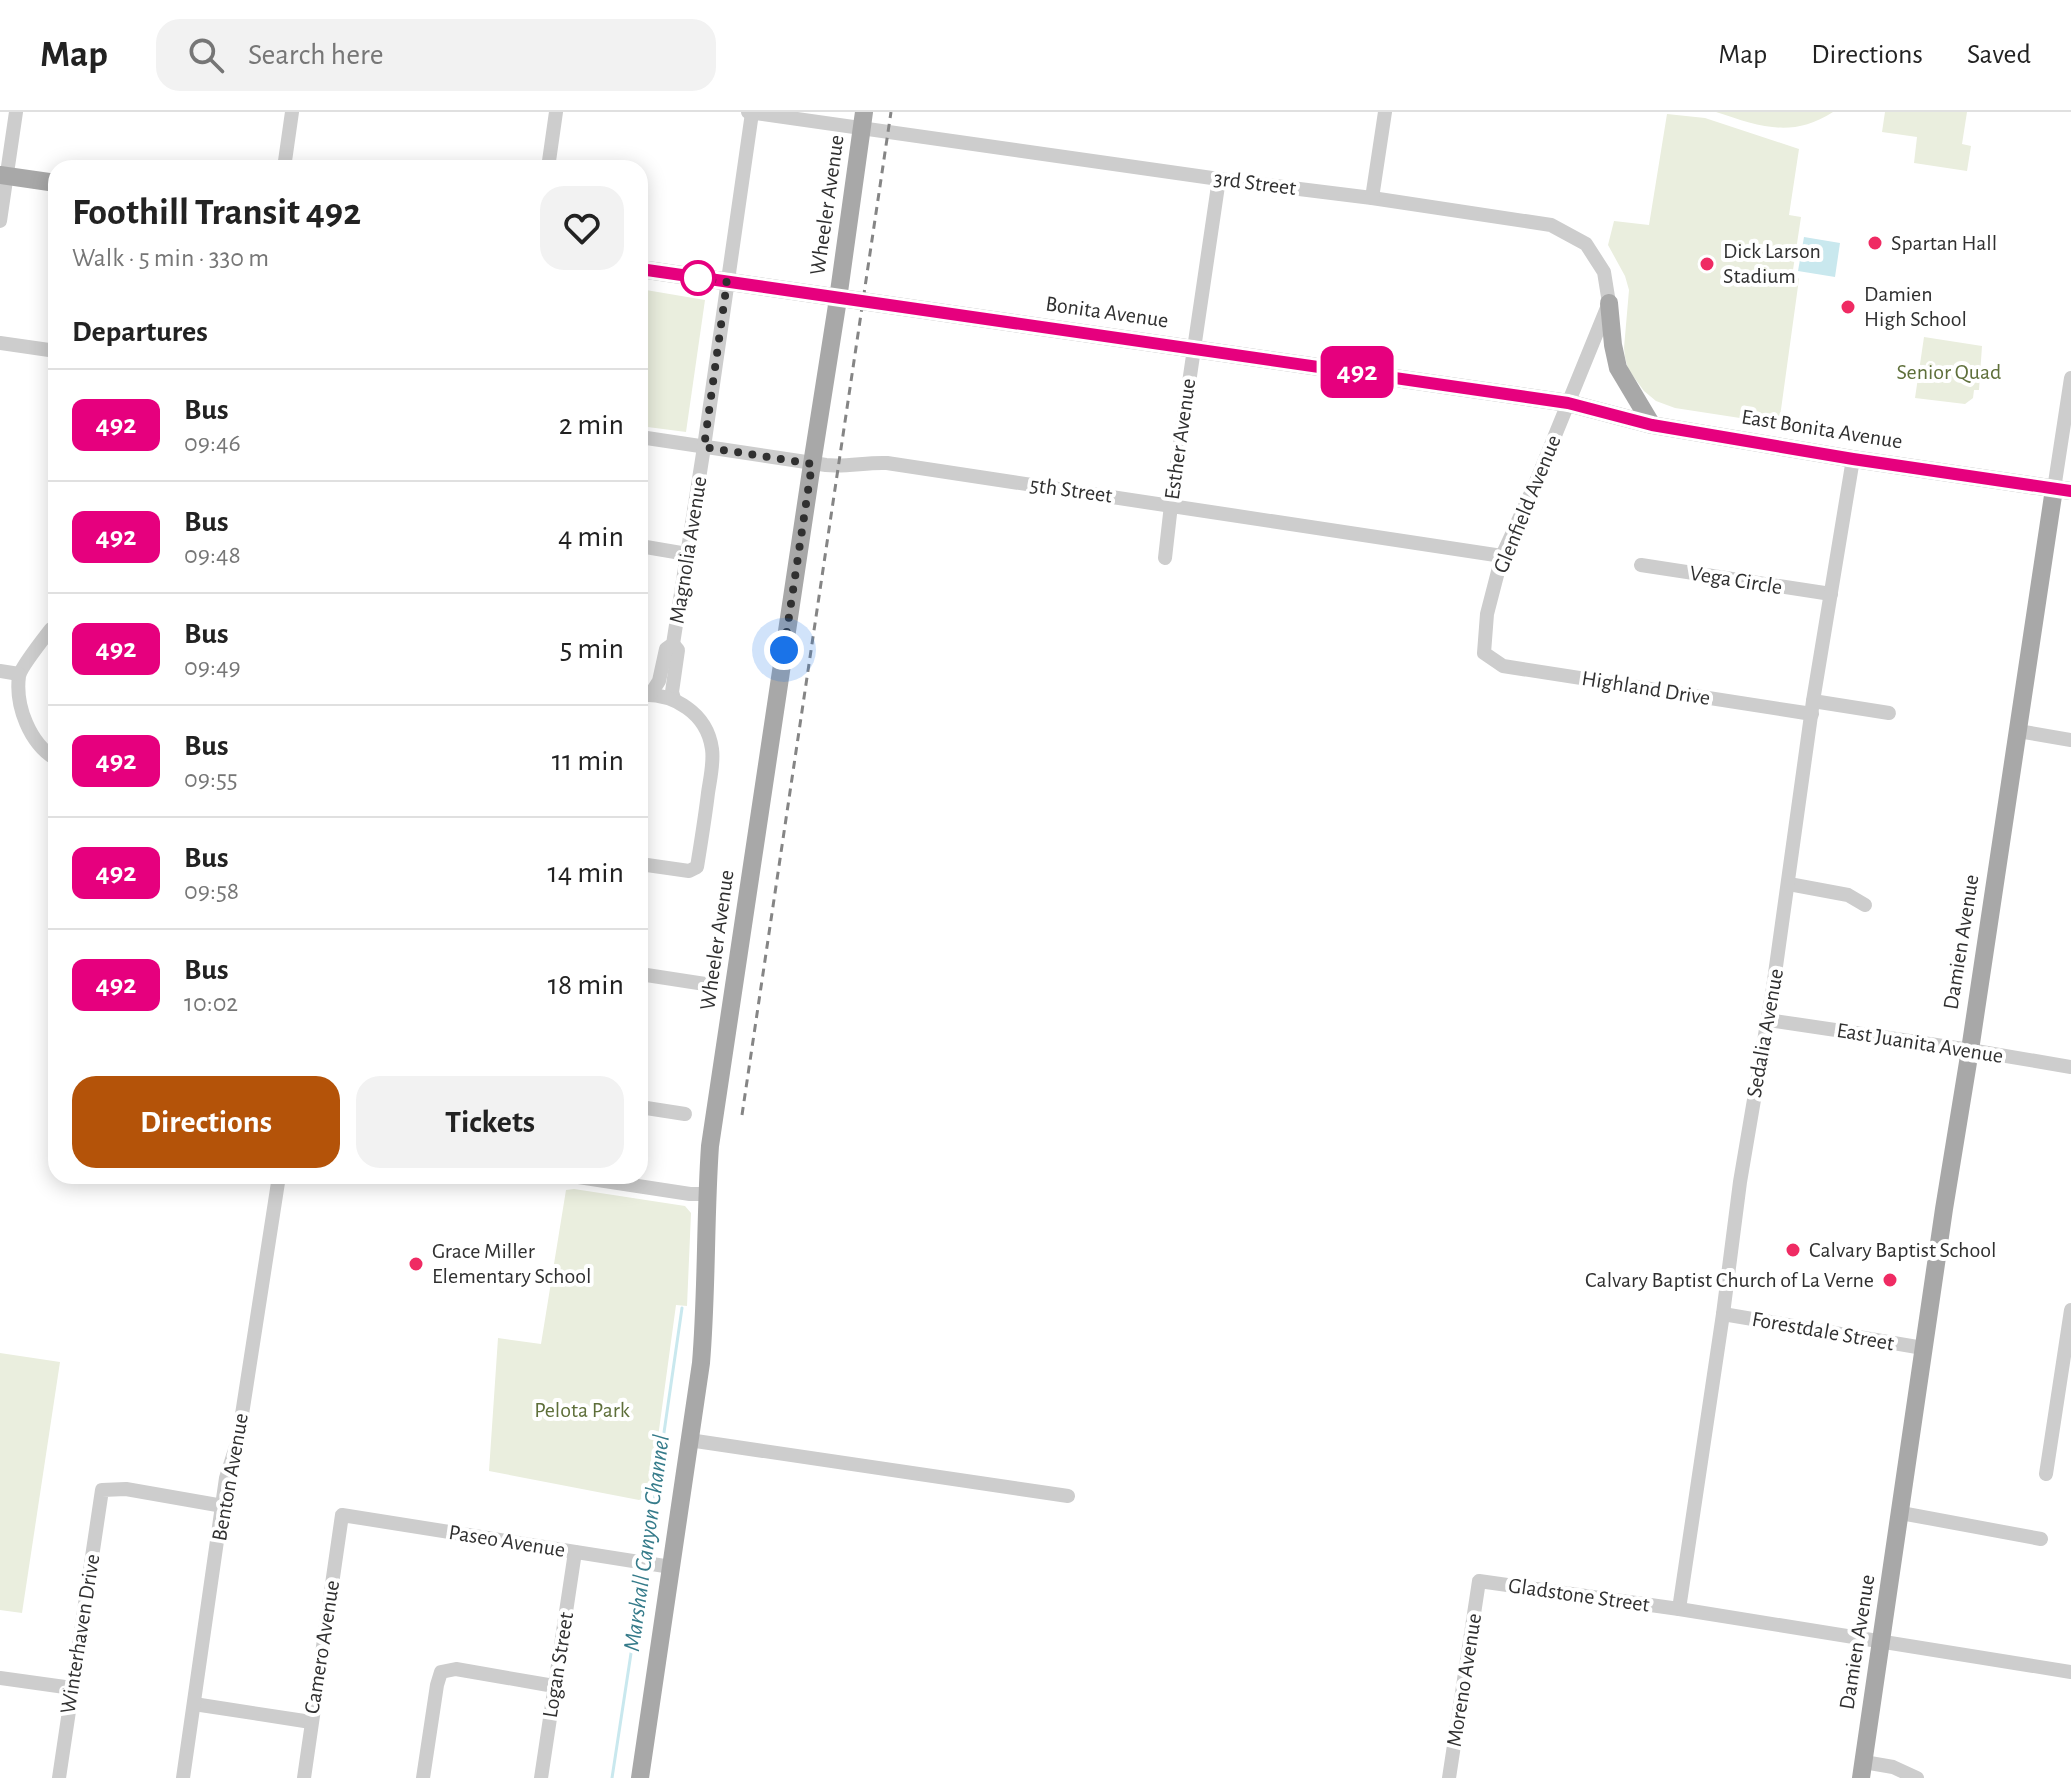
<!DOCTYPE html>
<meta charset="utf-8">
<style>
body{margin:0;font-family:"Alegreya Sans",sans-serif;background:#f2f2f2;color:#222;height:100vh;display:flex;flex-direction:column;font-size:30px;white-space:nowrap}
*{box-sizing:border-box;margin:0}
p{font-size:26px;color:#767676}
.icon{flex:none;width:44px;height:44px;fill:none;stroke:currentColor;stroke-width:2;stroke-linecap:round;stroke-linejoin:round}
.map{position:relative;flex:1;overflow:hidden}
.details{position:absolute;left:48px;top:48px;width:600px;height:1024px;display:flex;flex-direction:column;background:#fff;border-radius:24px;box-shadow:0 4px 20px #0003}
.details>*{flex:none}
.badge{padding:0 16px;border-radius:12px;font-size:28px;line-height:52px}
.you{position:absolute;width:40px;height:40px;margin:-20px;border:6px solid #fff;border-radius:50%;background:#1a73e8;box-shadow:0 0 0 12px #1a73e833}
.map>.badge{position:absolute;translate:-50% -50%;box-shadow:0 0 0 4px #fff}
h2{padding:0 24px;font-size:30px;line-height:72px}
.round{display:grid;place-items:center;flex:none;width:84px;height:84px;border-radius:24px;background:#f2f2f2}
.head{display:flex;align-items:center;justify-content:space-between;height:136px;padding:0 24px}
h1{font-size:38px;font-weight:700;line-height:60px}
.cta{display:flex;gap:16px;margin-top:auto;padding:16px 24px}
.cta a{flex:1;height:92px;border-radius:24px;background:#b45309;color:#fff;font-size:32px;font-weight:700;line-height:92px;text-align:center}
.cta a+a{background:#f2f2f2;color:#222}
ul{padding:0;list-style:none}
li{display:flex;align-items:center;gap:24px;height:112px;padding:0 24px;border-top:2px solid #e0e0e0}
li div{flex:1}
li b{display:block;font-size:30px}
li em{font-style:normal}
li .badge{min-width:88px;font-weight:700;text-align:center}
header{display:flex;align-items:center;gap:48px;box-sizing:border-box;height:112px;padding:0 40px;background:#fff;border-bottom:2px solid #e0e0e0}
header strong{font-size:38px}
nav{display:flex;gap:44px;margin-inline-start:auto;font-size:28px}
.search{width:560px;height:72px;background:#f2f2f2;display:flex;align-items:center;gap:20px;box-sizing:border-box;padding:0 28px;border-radius:24px;color:#767676;font-size:30px}
.map>svg:first-child{display:block}
.green{fill:#eaeede}
.water{fill:#c9e8ee}
.lines{fill:none;stroke-linecap:round;stroke-linejoin:round}
.stream{stroke:#c9e8ee;stroke-width:3}
.minor{stroke:#cdcdcd;stroke-width:14}
.major{stroke:#a8a8a8;stroke-width:18}
.rail{stroke:#858585;stroke-width:3;stroke-dasharray:8 6;stroke-linecap:butt}
.line-casing{stroke:#fff;stroke-width:18}
.line{stroke:#e6007e;stroke-width:12}
.walk{stroke:#303030;stroke-width:8;stroke-dasharray:0 14.4}
.poi-dot{fill:#ef2b63;stroke:#fff;stroke-width:3}
.stop-dot{fill:#fff;stroke:#e6007e;stroke-width:4}
.labels{text-anchor:middle;dominant-baseline:central;stroke-width:8;stroke-linejoin:round;paint-order:stroke}
.street-label{font-size:22px;fill:#303030;stroke:#fff}
.poi-label{font-size:22px;fill:#303030;stroke:#fff;text-anchor:start}
.park-label{font-size:22px;fill:#5e6f3a;stroke:#fff}
.water-label{font-size:24px;font-style:italic;fill:#357b8a;stroke:#fff}
</style>
<header>
<strong>Map</strong>
<div class="search"><svg class="icon" aria-label="search" viewBox="0 0 24 24"><circle cx="10" cy="10" r="6"/><path d="M15 15l6 6"/></svg>Search here</div>
<nav><a>Map</a><a>Directions</a><a>Saved</a></nav>
</header>
<div class="map">
<svg width="2071" height="1666" viewBox="0 0 2071 1666">
<rect width="100%" height="100%" fill="#fff"/>
<g class="green">
<path d="M1716 0H1833C1791 27 1759 14 1716 0Z"/>
<path d="M1885 0H1967L1962 32 1971 34 1967 59 1914 51 1917 25 1882 20Z"/>
<path d="M1667 2 1705 6 1799 37 1789 103 1801 105 1793 158 1799 167 1779 312 1675 296 1656 289 1644 279 1628 257 1625 245 1624 236 1629 178 1625 164 1608 133 1614 109 1649 113Z"/>
<path d="M640 177 705 188 686 320 640 314Z"/>
<path d="M1924 225 1982 234 1979 278H1974L1973 286 1965 292 1915 286Z"/>
<path d="M574 1077 685 1094 691 1101 687 1194 676 1193 650 1384 639 1388 489 1359 498 1226 541 1232 566 1078Z"/>
<path d="M0 1241 60 1250 22 1501 0 1498Z"/>
</g>
<path class="water" d="M1804 125 1840 131 1835 165 1798 159Z"/>
<g class="lines">
<g class="stream">
<path d="M646 1445 682 1196"/>
<path d="M612 1666 644 1456"/>
</g>
<g class="minor">
<path d="M748 0 1219 67 1372 86 1551 113 1586 132 1604 160 1609 191 1536 370 1502 444 1487 502 1484 541 1503 554 1812 602"/>
<path d="M284 56 292 0"/>
<path d="M548 56 556 0"/>
<path d="M1372 86 1385 0"/>
<path d="M0 109 16 0"/>
<path d="M0 231 56 239"/>
<path d="M640 325 826 353C847 355 867 350 887 351L1502 444"/>
<path d="M2054 377 2071 266"/>
<path d="M640 434 687 442"/>
<path d="M1165 446 1171 393 1219 67"/>
<path d="M1641 453 1831 482"/>
<path d="M56 515 51 517C44 526 21 555 19 564 15 594 30 632 56 647"/>
<path d="M673 532 678 538 672 580 674 587"/>
<path d="M0 559 19 562"/>
<path d="M640 583C674 581 707 601 712 637 714 651 710 667 708 681 705 706 701 730 697 755L689 759 640 752"/>
<path d="M650 583 659 569 666 537 673 532 704 335 752 1"/>
<path d="M1813 589 1889 601"/>
<path d="M2018 619 2071 628"/>
<path d="M1789 772 1848 783 1865 793"/>
<path d="M640 862 705 872"/>
<path d="M1768 908 1970 938 2071 955"/>
<path d="M640 995 685 1002"/>
<path d="M572 1064 690 1082H707"/>
<path d="M1723 1202 1923 1236"/>
<path d="M689 1328 1068 1384"/>
<path d="M2046 1362 2071 1198"/>
<path d="M1901 1401 2041 1427"/>
<path d="M1679 1497 1723 1202 1740 1070 1773 876 1813 589 1853 347"/>
<path d="M0 1566 72 1576"/>
<path d="M194 1592 311 1610"/>
<path d="M1864 1650 1893 1655 1917 1666"/>
<path d="M59 1666 102 1378 126 1377 223 1394"/>
<path d="M183 1666 226 1366 238 1328 279 1064"/>
<path d="M304 1666 342 1403 671 1455"/>
<path d="M423 1666 437 1573 441 1560 456 1557 554 1574"/>
<path d="M541 1666 575 1440"/>
<path d="M1449 1666 1479 1469 1679 1497 2071 1560"/>
</g>
<g class="major">
<path d="M0 63 56 71"/>
<path d="M640 157 1568 291 1652 313 1853 347 2071 379"/>
<path d="M1609 191 1613 233 1618 256 1652 313"/>
<path d="M640 1666 701 1251C707 1179 705 1106 710 1034L812 352 838 187 864 0"/>
<path d="M1861 1666 1944 1097 1970 938 2054 377"/>
</g>
<path class="rail" d="M742 1003 891 0"/>
</g>
<g class="lines">
<defs>
<path id="line" d="M640 157 1568 291 1652 313 1853 347 2071 379"/>
</defs>
<use href="#line" class="line-casing"/>
<use href="#line" class="line"/>
<path class="walk" d="M698 166 727 170 704 335 812 352 784 538"/>
</g>
<g class="poi-dot">
<circle cx="1875" cy="131" r="8"/>
<circle cx="1707" cy="152" r="8"/>
<circle cx="1848" cy="195" r="8"/>
<circle cx="1793" cy="1138" r="8"/>
<circle cx="416" cy="1152" r="8"/>
<circle cx="1890" cy="1168" r="8"/>
</g>
<circle class="stop-dot" cx="698" cy="166" r="16"/>
<g class="labels">
<g class="street-label">
<text transform="translate(1255 71) rotate(7)">3rd Street</text>
<text transform="translate(827 93) rotate(-82)">Wheeler Avenue</text>
<text transform="translate(1107 200) rotate(8)">Bonita Avenue</text>
<text transform="translate(1822 317) rotate(9)">East Bonita Avenue</text>
<text transform="translate(1180 327) rotate(-82)">Esther Avenue</text>
<text transform="translate(1071 378) rotate(8)">5th Street</text>
<text transform="translate(1527 392) rotate(-68)">Glenfield Avenue</text>
<text transform="translate(688 438) rotate(-81)">Magnolia Avenue</text>
<text transform="translate(1736 468) rotate(9)">Vega Circle</text>
<text transform="translate(1646 576) rotate(9)">Highland Drive</text>
<text transform="translate(717 828) rotate(-82)">Wheeler Avenue</text>
<text transform="translate(1961 830) rotate(-81)">Damien Avenue</text>
<text transform="translate(1765 921) rotate(-80)">Sedalia Avenue</text>
<text transform="translate(1920 931) rotate(9)">East Juanita Avenue</text>
<text transform="translate(1823 1219) rotate(10)">Forestdale Street</text>
<text transform="translate(230 1365) rotate(-80)">Benton Avenue</text>
<text transform="translate(507 1429) rotate(9)">Paseo Avenue</text>
<text transform="translate(1579 1483) rotate(8)">Gladstone Street</text>
<text transform="translate(80 1522) rotate(-81)">Winterhaven Drive</text>
<text transform="translate(1857 1530) rotate(-81)">Damien Avenue</text>
<text transform="translate(322 1535) rotate(-81)">Camero Avenue</text>
<text transform="translate(558 1553) rotate(-81)">Logan Street</text>
<text transform="translate(1464 1568) rotate(-81)">Moreno Avenue</text>
</g>
<g class="poi-label">
<text x="1891" y="131">Spartan Hall</text>
<text x="1723" y="139">Dick Larson<tspan x="1723" dy="25">Stadium</tspan></text>
<text x="1864" y="182">Damien<tspan x="1864" dy="25">High School</tspan></text>
<text x="1809" y="1138">Calvary Baptist School</text>
<text x="432" y="1139">Grace Miller<tspan x="432" dy="25">Elementary School</tspan></text>
<text x="1874" y="1168" text-anchor="end">Calvary Baptist Church of La Verne</text>
</g>
<g class="park-label">
<text x="1949" y="260">Senior Quad</text>
<text x="582" y="1298">Pelota Park</text>
</g>
<g class="water-label">
<text transform="translate(647 1431) rotate(-82)">Marshall Canyon Channel</text>
</g>
</g>
</svg>
<div class="you" style="left:784px;top:538px"></div>
<b class="badge" style="left:1357px;top:260px;background:#e6007e;color:#fff">492</b>
<section class="details">
<div class="head"><div><h1>Foothill Transit 492</h1><p>Walk · 5 min · 330 m</p></div><a class="round"><svg class="icon" aria-label="heart" viewBox="0 0 24 24"><path d="M12 20l-8-8c-3-5 5-10 8-4 3-6 11-1 8 4z"/></svg></a></div>
<h2>Departures</h2>
<ul>
<li><span class="badge" style="background:#e6007e;color:#fff">492</span><div><b>Bus</b><p>09:46</p></div><em>2 min</em></li>
<li><span class="badge" style="background:#e6007e;color:#fff">492</span><div><b>Bus</b><p>09:48</p></div><em>4 min</em></li>
<li><span class="badge" style="background:#e6007e;color:#fff">492</span><div><b>Bus</b><p>09:49</p></div><em>5 min</em></li>
<li><span class="badge" style="background:#e6007e;color:#fff">492</span><div><b>Bus</b><p>09:55</p></div><em>11 min</em></li>
<li><span class="badge" style="background:#e6007e;color:#fff">492</span><div><b>Bus</b><p>09:58</p></div><em>14 min</em></li>
<li><span class="badge" style="background:#e6007e;color:#fff">492</span><div><b>Bus</b><p>10:02</p></div><em>18 min</em></li>
</ul>
<div class="cta"><a>Directions</a><a>Tickets</a></div>
</section>
</div>
